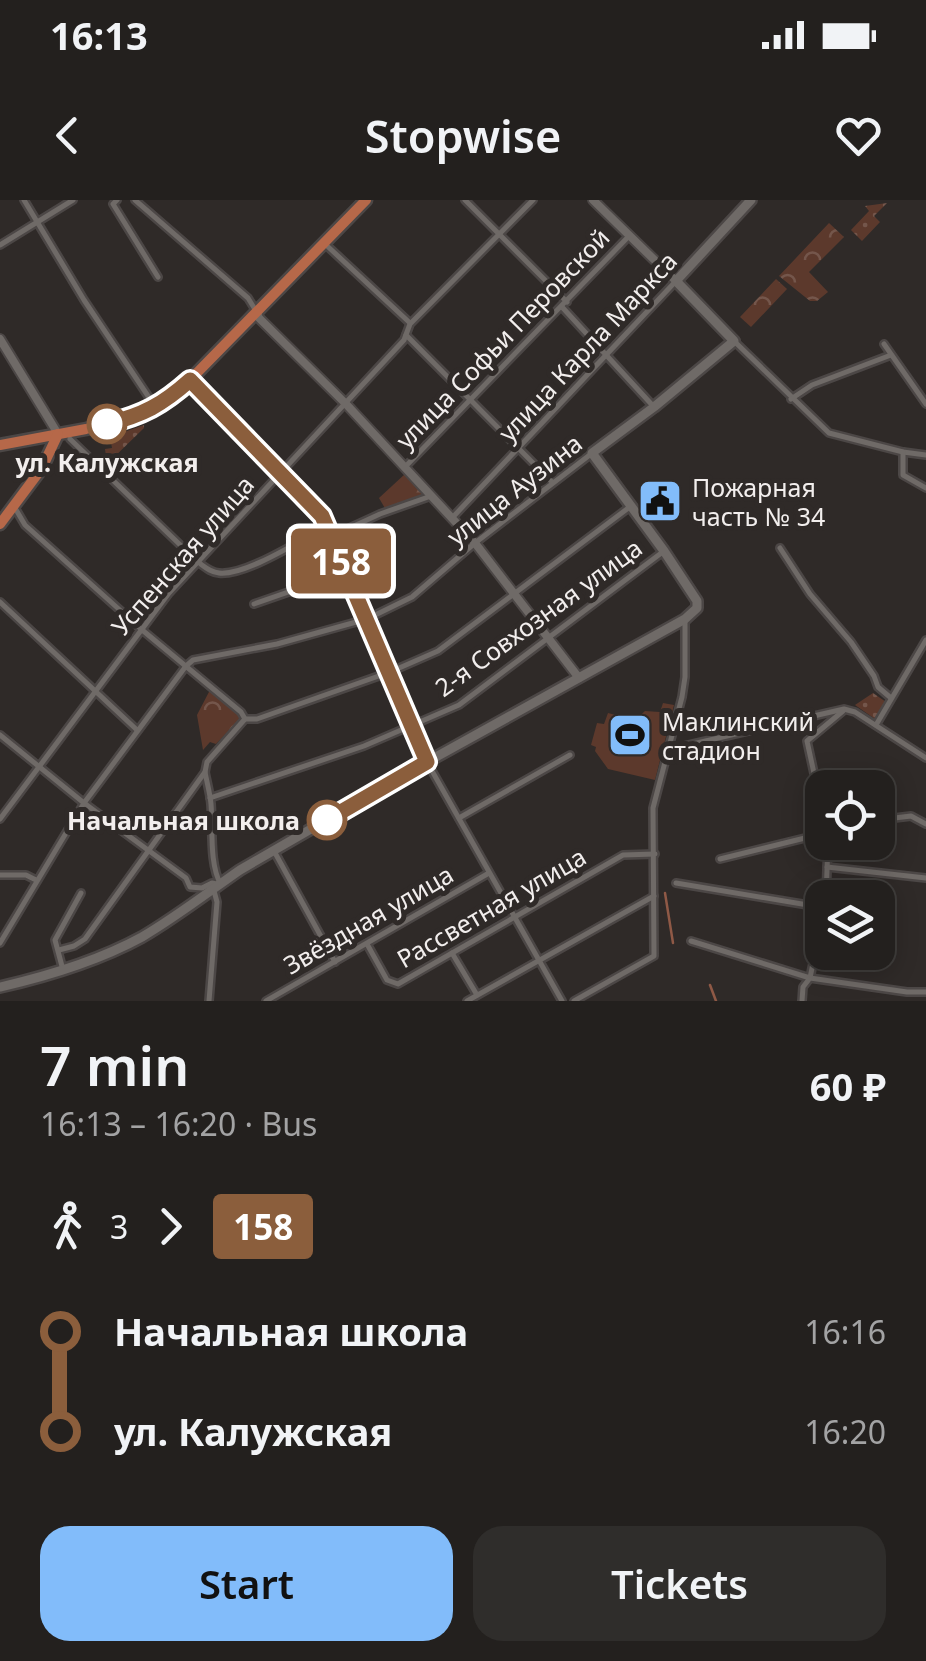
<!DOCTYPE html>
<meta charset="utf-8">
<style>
body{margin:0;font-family:"Noto Sans",sans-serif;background:#2f2d2b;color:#f1f3f6;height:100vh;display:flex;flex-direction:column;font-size:38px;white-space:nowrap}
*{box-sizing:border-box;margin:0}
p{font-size:32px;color:#a3a3a4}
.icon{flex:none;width:55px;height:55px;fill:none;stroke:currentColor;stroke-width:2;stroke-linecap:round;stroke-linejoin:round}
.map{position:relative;height:801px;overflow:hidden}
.side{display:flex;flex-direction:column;background:#23201e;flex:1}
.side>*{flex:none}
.badge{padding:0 20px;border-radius:8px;font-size:35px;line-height:65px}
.tools{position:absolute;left:805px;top:570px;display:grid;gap:20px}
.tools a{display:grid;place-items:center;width:90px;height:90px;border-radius:20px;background:#23201e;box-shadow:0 5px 25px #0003,0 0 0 2px #403e3c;font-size:50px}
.map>.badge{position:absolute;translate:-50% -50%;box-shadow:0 0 0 5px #fff}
.legs{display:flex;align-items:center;gap:15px;height:110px;padding:0 40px;font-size:32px}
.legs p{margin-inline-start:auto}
.overview{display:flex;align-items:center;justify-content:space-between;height:170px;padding:0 40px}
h1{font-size:55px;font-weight:600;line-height:75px}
.action{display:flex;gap:20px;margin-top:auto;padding:20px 40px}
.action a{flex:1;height:115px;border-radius:30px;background:#82bcfa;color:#111;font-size:40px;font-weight:600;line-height:115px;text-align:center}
.action a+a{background:#2f2d2b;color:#f1f3f6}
ul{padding:0 40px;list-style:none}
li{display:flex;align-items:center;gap:35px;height:100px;font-size:38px}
li i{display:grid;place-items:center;width:15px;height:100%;margin:0 12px;background:currentColor}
li i::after{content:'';width:25px;height:25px;margin:-12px;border:8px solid;border-radius:50%;background:#23201e}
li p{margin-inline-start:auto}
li:first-child i{background:linear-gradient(#0000 50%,currentColor 0)}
li:last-child i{background:linear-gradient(currentColor 50%,#0000 0)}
.status{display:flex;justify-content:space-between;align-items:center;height:70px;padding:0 50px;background:#23201e;direction:ltr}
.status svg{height:28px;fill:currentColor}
header{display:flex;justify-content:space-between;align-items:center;height:130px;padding:0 40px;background:#23201e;font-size:45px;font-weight:600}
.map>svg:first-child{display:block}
.grass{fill:url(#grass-dots)}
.forest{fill:url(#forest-firs)}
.park{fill:url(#park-crowns)}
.garden{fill:#5c392c}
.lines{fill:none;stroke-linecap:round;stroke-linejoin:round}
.stream{stroke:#8f5946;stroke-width:2.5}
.minor-casing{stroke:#4c4746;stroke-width:10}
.tertiary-casing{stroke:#4c4746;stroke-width:12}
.secondary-casing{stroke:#4c4746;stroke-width:14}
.primary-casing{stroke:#4c4746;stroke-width:15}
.minor{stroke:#6f6a67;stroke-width:5}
.tertiary{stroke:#6f6a67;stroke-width:8}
.secondary{stroke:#6f6a67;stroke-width:9}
.primary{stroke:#b66849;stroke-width:10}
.line-1-casing{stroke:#fff;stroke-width:22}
.line-1{stroke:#8b5e3c;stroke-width:15}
.stop-1-dot{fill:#fff;stroke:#8b5e3c;stroke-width:5}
.labels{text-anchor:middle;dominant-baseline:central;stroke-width:10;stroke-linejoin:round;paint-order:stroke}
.street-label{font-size:25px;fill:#f2eeed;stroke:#2f2a28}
.stop-label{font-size:25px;font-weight:bold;fill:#f2eeed;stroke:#2f2a28}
.poi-label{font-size:25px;fill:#f2eeed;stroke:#2f2a28;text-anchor:start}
</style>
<div class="status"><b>16:13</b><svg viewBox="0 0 49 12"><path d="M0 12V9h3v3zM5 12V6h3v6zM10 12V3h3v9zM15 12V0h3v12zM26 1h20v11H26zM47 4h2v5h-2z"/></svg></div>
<header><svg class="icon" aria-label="back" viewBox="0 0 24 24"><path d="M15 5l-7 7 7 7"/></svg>Stopwise<svg class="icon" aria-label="heart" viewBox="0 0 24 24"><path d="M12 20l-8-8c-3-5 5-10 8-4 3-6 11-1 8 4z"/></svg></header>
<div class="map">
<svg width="926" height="801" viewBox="0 0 926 801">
<defs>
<pattern id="grass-dots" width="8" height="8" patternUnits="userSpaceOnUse" patternTransform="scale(2.5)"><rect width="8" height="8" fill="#5c392c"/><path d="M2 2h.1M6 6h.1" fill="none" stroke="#74564b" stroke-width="1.8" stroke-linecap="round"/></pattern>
<pattern id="forest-firs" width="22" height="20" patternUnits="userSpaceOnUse" patternTransform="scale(2.5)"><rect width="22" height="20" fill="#5c392c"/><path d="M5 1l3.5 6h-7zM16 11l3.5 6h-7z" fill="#74564b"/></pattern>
<pattern id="park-crowns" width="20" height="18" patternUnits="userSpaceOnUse" patternTransform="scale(2.5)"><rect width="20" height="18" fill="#5c392c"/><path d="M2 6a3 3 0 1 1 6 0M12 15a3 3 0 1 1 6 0" fill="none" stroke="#74564b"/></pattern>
</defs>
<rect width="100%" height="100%" fill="#2f2a28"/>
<g class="grass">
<path d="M887 3 874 16 880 22 862 41 851 30 869 11 865 6Z"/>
<path d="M144 225V228L107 264 105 249 112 248 110 237Z"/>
<path d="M873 493 886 502 875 519 855 505Z"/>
</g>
<path class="forest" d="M405 274 427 296 386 310 379 298Z"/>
<g class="park">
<path d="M829 23 844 37 809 72 828 92 817 101H810L779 76Z"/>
<path d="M776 79 787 89 751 127 740 117Z"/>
<path d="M210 490 240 515 241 518 216 544 210 542 203 550 197 515Z"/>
</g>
<path class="garden" d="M663 503 674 505 655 580 608 569 595 551 596 547 591 545 597 523 604 524 608 513 635 520 645 511 660 512Z"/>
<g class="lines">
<g class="stream">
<path d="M665 693 673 743"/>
<path d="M710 785 716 801"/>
</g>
<defs>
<g id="minor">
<path d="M24 0 84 100 154 205"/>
<path d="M117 0 113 4 158 77"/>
<path d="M135 0 248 98 256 111"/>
<path d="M465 0 567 102"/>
<path d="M324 43 410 123"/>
<path d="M0 45 73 0"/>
<path d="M562 107 654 207"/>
<path d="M406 135 552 282"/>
<path d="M734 141 829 233 903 252 926 255"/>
<path d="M884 144 926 204"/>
<path d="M192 182 323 316 427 562 562 801"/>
<path d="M791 199 812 185 891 155"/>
<path d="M70 239 198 362C205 367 210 372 219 373 246 376 302 339 328 326"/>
<path d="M903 252V275L926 288"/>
<path d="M405 267 629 36"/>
<path d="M15 308 25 325 141 429 241 512 245 519"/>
<path d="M452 318 676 81"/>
<path d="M332 336 380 314 431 296"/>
<path d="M780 348 810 394 851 442 874 476 878 487 891 498"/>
<path d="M0 402 137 530"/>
<path d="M254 404 346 372"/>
<path d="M876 525 926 440"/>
<path d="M0 535 84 603 186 678 190 687 202 688 212 683 221 685C209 664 213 629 211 604 210 593 207 583 205 572"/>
<path d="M668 546 675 548 844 509 855 512 926 558"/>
<path d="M210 598 364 546 459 505 664 351"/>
<path d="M822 610 807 541 843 511"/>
<path d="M459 618 570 555"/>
<path d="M0 619 169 393 404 140 410 124 533 0"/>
<path d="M878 620 911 616 926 624"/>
<path d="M274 651 335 762"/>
<path d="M720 659 805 638 822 626"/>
<path d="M827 667 926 678"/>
<path d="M0 675H26L36 680"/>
<path d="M676 683 808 705 822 703"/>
<path d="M826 698 828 642"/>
<path d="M691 741 810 778 907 792H926"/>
<path d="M0 743 84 603 186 466 193 460 277 444 367 419 412 397 475 343 591 254"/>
<path d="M367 744 387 780 398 784 623 655 655 654"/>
<path d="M59 750 74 746 85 739 205 572 207 562 245 519H257L390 472 438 451 631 306"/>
<path d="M452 753 477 795"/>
<path d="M63 770 55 740 81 693"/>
<path d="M209 801 217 702 214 691"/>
<path d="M266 801 489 673"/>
<path d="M467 801 654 696"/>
<path d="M574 801 654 756 653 608 682 497 685 477V422"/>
<path d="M802 801 803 787 810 778 822 719"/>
</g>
<g id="tertiary">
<path d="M593 0 676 81"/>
<path d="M256 111 259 118 346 204 475 343 579 478"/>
<path d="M0 139 58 234"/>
</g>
<path id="secondary" d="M0 787C48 776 98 761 142 737 176 717 207 693 240 670L427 562 685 419 697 408V401L664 351 592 253 654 207 734 141 676 81 751 0"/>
<g id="primary">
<path d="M0 245 86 229 128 219 156 207 190 180 366 0"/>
<path d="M0 324 42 268 58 234"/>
</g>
</defs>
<use href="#minor" class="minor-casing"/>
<use href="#tertiary" class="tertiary-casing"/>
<use href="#secondary" class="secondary-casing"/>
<use href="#primary" class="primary-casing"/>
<use href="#minor" class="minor"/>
<use href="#tertiary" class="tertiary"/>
<use href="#secondary" class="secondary"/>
<use href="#primary" class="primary"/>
</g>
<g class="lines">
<defs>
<path id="line-1" d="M107 224C143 215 162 205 190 180L322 316 427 562 327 620"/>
</defs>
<use href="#line-1" class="line-1-casing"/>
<use href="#line-1" class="line-1"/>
</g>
<defs>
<symbol id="civic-square" viewBox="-11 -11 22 22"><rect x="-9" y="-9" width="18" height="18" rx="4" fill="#82bcfa" stroke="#2f2a28"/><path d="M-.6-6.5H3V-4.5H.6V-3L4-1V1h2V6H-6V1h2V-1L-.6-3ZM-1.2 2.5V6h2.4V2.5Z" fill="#111"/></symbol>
<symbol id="stadium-square" viewBox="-11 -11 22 22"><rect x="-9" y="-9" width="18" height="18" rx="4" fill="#82bcfa" stroke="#2f2a28"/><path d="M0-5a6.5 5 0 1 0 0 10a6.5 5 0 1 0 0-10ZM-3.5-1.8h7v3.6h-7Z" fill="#111"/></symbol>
</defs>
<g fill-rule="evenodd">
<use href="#civic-square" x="635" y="276" width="50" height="50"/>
<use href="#stadium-square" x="605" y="510" width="50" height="50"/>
</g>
<g class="stop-1-dot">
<circle cx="107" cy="224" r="18"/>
<circle cx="327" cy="620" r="18"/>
</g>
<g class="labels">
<g class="street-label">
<text transform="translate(502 138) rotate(-46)">улица Софьи Перовской</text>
<text transform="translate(587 146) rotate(-47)">улица Карла Маркса</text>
<text transform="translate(514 289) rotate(-38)">улица Аузина</text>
<text transform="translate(182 355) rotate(-49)">Успенская улица</text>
<text transform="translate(538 417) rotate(-36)">2-я Совхозная улица</text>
<text transform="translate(491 707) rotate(-30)">Рассветная улица</text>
<text transform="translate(368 719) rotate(-30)">Звёздная улица</text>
</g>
<g class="stop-label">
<text x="107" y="262">ул. Калужская</text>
<text x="300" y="620" text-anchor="end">Начальная школа</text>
</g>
<g class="poi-label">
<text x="692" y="287">Пожарная<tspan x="692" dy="29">часть № 34</tspan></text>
<text x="662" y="521">Маклинский<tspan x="662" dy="29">стадион</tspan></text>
</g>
</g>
</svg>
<div class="tools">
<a><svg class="icon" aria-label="locate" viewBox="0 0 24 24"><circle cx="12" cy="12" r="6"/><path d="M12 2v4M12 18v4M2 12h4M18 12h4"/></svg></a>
<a><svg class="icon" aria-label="layers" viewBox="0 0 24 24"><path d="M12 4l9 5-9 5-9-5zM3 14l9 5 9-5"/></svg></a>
</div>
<b class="badge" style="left:341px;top:361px;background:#8b5e3c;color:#fff">158</b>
</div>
<section class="side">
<div class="overview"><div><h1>7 min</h1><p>16:13 – 16:20 · Bus</p></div><b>60 ₽</b></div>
<div class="legs"><svg class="icon" aria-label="walk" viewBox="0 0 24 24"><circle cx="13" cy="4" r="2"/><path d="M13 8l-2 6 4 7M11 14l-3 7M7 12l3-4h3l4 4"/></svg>3<svg class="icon" aria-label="forward" viewBox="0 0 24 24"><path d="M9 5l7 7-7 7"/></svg><b class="badge" style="background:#8b5e3c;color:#fff">158</b></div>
<ul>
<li><i style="color:#8b5e3c"></i><b>Начальная школа</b><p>16:16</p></li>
<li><i style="color:#8b5e3c"></i><b>ул. Калужская</b><p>16:20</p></li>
</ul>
<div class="action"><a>Start</a><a>Tickets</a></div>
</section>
